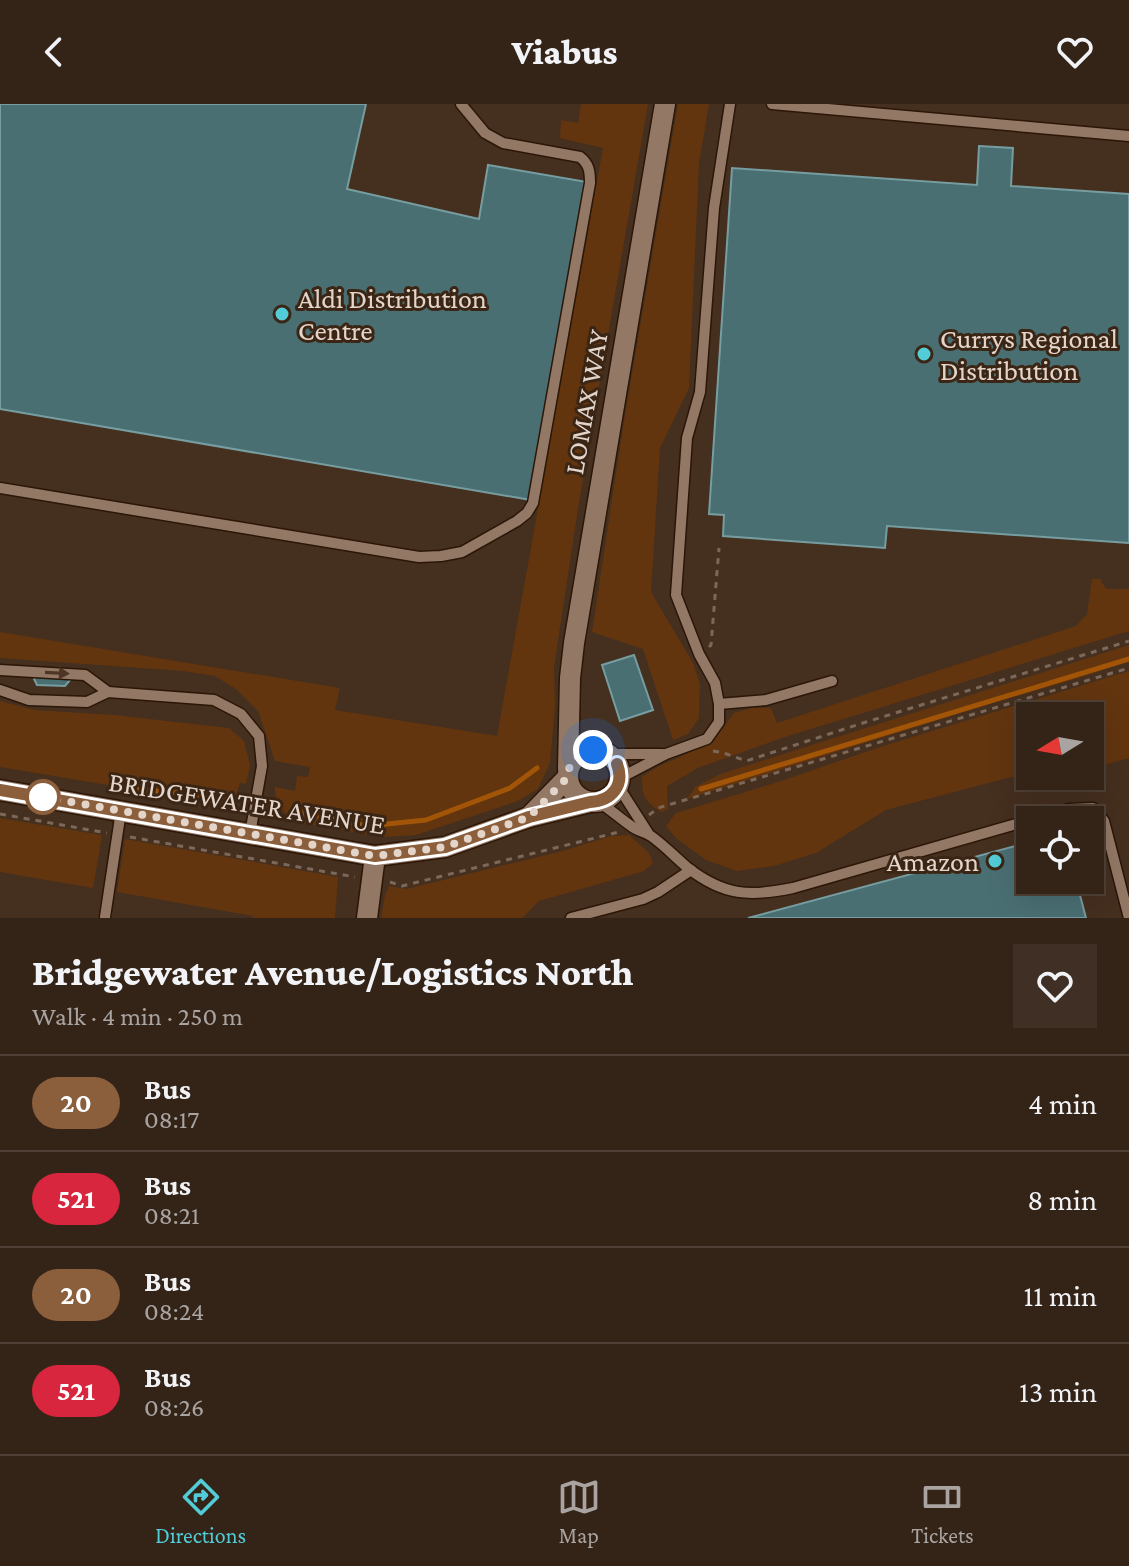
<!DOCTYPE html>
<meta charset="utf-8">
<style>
body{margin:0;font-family:"Crimson Pro",serif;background:#3f2f24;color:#f1f3f6;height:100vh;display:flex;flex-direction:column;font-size:30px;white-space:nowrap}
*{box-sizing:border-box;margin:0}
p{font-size:26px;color:#a9a4a1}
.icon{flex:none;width:44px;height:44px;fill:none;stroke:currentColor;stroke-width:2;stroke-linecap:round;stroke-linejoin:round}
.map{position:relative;height:814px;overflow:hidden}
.side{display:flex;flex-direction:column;background:#342317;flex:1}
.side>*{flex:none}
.badge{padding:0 16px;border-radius:26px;font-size:28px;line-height:52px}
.needle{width:52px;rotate:259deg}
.tools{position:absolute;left:1016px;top:598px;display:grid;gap:16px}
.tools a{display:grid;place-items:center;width:88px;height:88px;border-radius:0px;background:#342317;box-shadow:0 8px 32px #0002,0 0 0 2px #4e4036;font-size:40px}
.you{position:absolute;width:40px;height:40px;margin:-20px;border:6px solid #fff;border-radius:50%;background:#1a73e8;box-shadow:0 0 0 12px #1a73e833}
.map>.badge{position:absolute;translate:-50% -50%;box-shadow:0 0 0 4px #fff}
.round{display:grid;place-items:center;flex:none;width:84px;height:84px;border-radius:0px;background:#3f2f24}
.headline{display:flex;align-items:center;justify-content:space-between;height:136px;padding:0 32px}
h1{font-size:38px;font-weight:800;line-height:60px}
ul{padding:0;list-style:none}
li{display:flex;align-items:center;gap:24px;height:96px;padding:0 32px;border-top:2px solid #4e4036}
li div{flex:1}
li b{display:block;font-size:30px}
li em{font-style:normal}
li .badge{min-width:88px;font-weight:700;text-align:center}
header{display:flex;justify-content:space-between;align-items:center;height:104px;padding:0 32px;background:#342317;font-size:36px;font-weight:800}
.tabs{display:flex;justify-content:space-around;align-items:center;height:112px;border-top:2px solid #4e4036;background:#342317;font-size:22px;color:#a9a4a1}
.tabs a{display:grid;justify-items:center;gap:4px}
.tabs .on{color:#52ccd6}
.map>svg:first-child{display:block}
.green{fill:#62350f}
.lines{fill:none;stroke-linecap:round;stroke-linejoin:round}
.stream{stroke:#a25507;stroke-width:5}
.building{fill:#4a6f73;stroke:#769da0;stroke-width:2}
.lane-casing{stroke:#2b1607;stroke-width:13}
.street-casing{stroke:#2b1607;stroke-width:23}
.path{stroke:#7c685a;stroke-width:3;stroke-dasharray:6 6;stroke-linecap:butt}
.lane{stroke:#937866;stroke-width:10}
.street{stroke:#937866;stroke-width:20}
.oneway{fill:#4d3625}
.line-casing{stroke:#fff;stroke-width:18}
.line{stroke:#8b5e3c;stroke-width:12}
.walk{stroke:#e4d5cb;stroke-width:8;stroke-dasharray:0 14.4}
.poi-dot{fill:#52ccd6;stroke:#3b2515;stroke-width:3}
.stop-dot{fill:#fff;stroke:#8b5e3c;stroke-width:4}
.labels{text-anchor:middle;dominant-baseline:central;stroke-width:6;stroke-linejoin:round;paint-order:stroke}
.poi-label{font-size:28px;fill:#e4d5cb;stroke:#3b2515;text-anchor:start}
.street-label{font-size:28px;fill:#e4d5cb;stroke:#3b2515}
</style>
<header><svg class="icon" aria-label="back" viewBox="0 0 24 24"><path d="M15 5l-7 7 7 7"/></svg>Viabus<svg class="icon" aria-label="heart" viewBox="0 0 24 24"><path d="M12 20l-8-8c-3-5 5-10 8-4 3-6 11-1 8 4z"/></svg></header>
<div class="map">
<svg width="1129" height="814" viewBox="0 0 1129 814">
<rect width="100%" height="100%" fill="#452f1f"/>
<g class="green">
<path d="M581 0H648L578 404 554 563 555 602 550 659 538 685 518 697 416 731 386 733 294 718C283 708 274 698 275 683L295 687 297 672 308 673 310 663 275 657 258 607 236 585 215 572 183 567 0 554V528L340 584 335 606 497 632 603 44 560 34 561 16 578 19Z"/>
<path d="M678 0H709L699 59 689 284 660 344 651 488 693 559 700 580 699 614 688 630 673 636 643 545 592 528 624 317Z"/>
<path d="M1092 475H1100L1106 485H1129V527L785 633 698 664 667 682 668 705 661 708C645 697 642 693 642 673L657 663 713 638 734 609 751 604H771L777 619 1076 522 1087 510Z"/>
<path d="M1129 541V558L1065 578 992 599 687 695 695 683 720 670Z"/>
<path d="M1129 567V654L1090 665V612H1030V672H1066L1050 677 1011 673 886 706 816 749 774 762 737 767 706 756 676 734 666 722 676 709 778 678 883 642Z"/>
<path d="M0 597 34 606 114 611 229 624 244 637 250 662 246 680 240 679 236 691 221 700 0 663Z"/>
<path d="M0 714 102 731 93 784 0 768Z"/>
<path d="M629 731 649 749 653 759 644 767 539 797 522 814H381L385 791 389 782 406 785 559 748 611 732Z"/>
<path d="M125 735 338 773 335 814H253V812L117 788Z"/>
</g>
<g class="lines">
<g class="stream">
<path d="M111 683 209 692"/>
<path d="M701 685 1129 555"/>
<path d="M294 707 367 722 426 716 510 684 537 664"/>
</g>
</g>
<g class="building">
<path d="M0 0H366L347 85 479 115 488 61 587 78 531 396 0 305Z"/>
<path d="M979 42 1013 44 1011 82 1129 90V439L887 422 885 444 723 432 724 411 709 410 732 64 977 81Z"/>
<path d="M634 551 653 606 620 617 602 561Z"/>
<path d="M39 570 65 571 70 576 65 582 37 581 34 575Z"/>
<path d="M1030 738V776H1076L1086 814H748Z"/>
</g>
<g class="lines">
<defs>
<g id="lane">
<path d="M772 0 1129 32"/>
<path d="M0 384 419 453 441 452 462 448 517 417 527 409 533 399 590 79C590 67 589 60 580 53L503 39 485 29 461 0"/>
<path d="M0 566 85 571 108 588"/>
<path d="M0 586 29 596 87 598 108 588 214 596 241 610 259 632 262 662 250 730"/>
<path d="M719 600 766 596 832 577"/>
<path d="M608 650H662"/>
<path d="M620 674 666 650 707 635 719 618V600L715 579 699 550 676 491 687 334 700 288 714 104 730 0"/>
<path d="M618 682 648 729"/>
<path d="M599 698C611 706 622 716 634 724 639 727 646 729 651 732 664 741 676 754 688 764 724 792 750 793 793 784L1030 716"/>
<path d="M1031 716 1069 705 1093 704 1104 717 1129 814"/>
<path d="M105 813 121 707"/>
<path d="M571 814 643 795 658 788 691 766"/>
</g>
<g id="street">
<circle cx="594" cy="672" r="26"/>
<path d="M568 665 570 574 574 539 665 0"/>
<path d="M0 686 375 752 445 743 529 713 590 698"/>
<path d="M529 713 567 674"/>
<path d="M367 814 375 752"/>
</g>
</defs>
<use href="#lane" class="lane-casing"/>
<use href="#street" class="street-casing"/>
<g class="path">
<path d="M709 543 711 541 719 444"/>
<path d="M713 647 724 649 746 657 866 618 1129 537"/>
<path d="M0 710 107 729"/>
<path d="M649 711 658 704 1129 564"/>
<path d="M130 733 355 773"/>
<path d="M390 778 402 782 619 728"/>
</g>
<use href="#lane" class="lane"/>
<use href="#street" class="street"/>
</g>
<defs><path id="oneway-solid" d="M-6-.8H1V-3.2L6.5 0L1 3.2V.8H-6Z" transform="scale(2)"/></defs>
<use class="oneway" href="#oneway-solid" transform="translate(57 569) rotate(3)"/>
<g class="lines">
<defs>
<path id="line" d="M0 686 375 752 445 743 529 713 590 698C612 697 625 681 617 660"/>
</defs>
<use href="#line" class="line-casing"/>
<use href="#line" class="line"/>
<path class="walk" d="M43 693 375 752 445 743 529 713 567 674C569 658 577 649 593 646"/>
</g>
<g class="poi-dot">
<circle cx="282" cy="210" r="8"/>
<circle cx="924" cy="250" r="8"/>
<circle cx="995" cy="757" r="8"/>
</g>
<circle class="stop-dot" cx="43" cy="693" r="16"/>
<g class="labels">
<g class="poi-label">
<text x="298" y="194">Aldi Distribution<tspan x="298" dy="32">Centre</tspan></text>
<text x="940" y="234">Currys Regional<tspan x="940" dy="32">Distribution</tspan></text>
<text x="979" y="757" text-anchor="end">Amazon</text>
</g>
<g class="street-label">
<text transform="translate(586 298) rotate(-80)">LOMAX WAY</text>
<text transform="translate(247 699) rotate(9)">BRIDGEWATER AVENUE</text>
</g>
</g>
</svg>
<div class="tools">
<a><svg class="needle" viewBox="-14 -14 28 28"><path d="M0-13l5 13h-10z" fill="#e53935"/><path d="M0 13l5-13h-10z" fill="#a9a4a1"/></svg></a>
<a><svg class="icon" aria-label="locate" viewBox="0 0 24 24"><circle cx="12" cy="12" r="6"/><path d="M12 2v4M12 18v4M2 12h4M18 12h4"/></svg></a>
</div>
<div class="you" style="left:593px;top:646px"></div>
</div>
<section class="side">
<div class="headline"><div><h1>Bridgewater Avenue/Logistics North</h1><p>Walk · 4 min · 250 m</p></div><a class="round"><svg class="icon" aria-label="heart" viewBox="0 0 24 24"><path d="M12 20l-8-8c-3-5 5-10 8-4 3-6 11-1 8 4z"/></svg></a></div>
<ul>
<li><span class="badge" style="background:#8b5e3c;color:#fff">20</span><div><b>Bus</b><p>08:17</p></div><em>4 min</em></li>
<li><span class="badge" style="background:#d7263d;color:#fff">521</span><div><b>Bus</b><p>08:21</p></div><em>8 min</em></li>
<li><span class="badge" style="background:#8b5e3c;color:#fff">20</span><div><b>Bus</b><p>08:24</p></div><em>11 min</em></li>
<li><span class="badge" style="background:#d7263d;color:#fff">521</span><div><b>Bus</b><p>08:26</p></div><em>13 min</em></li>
</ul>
</section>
<nav class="tabs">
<a class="on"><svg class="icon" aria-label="directions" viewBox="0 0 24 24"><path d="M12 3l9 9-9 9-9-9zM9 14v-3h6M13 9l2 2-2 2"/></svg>Directions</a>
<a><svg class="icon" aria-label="map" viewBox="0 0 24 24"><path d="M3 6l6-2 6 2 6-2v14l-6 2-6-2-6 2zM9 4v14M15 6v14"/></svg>Map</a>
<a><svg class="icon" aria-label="tickets" viewBox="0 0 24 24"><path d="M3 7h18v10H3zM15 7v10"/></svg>Tickets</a>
</nav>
